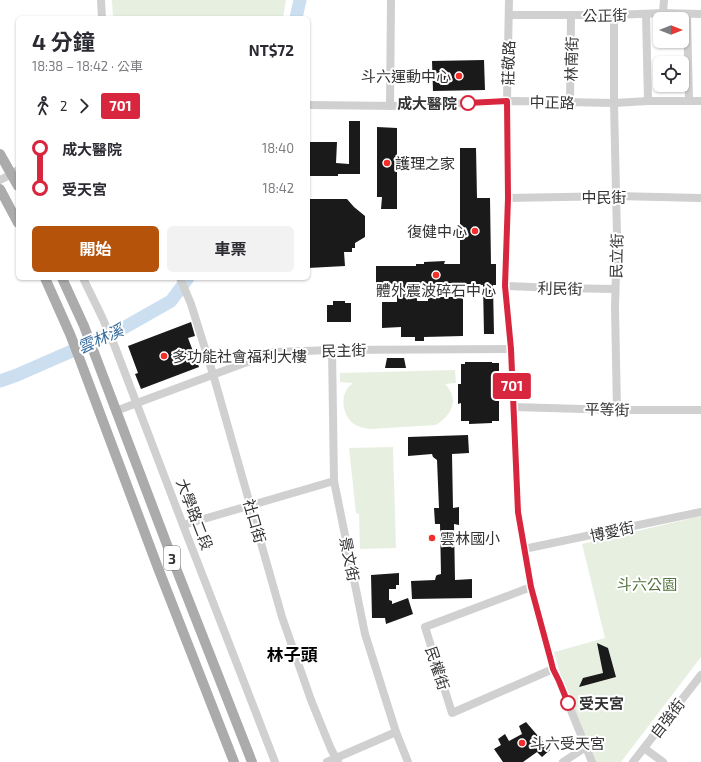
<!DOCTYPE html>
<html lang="zh-TW">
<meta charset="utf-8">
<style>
body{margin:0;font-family:"Exo 2","Noto Sans TC",sans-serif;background:#f2f2f3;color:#2b2b33;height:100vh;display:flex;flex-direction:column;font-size:15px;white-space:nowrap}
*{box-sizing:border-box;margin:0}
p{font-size:13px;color:#7c7c81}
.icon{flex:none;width:22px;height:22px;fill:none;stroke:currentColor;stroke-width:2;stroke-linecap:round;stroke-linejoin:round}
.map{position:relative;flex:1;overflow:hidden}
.details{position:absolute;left:16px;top:16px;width:294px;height:264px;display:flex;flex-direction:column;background:#fff;border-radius:6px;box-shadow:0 1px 3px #0004}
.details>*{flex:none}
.badge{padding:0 8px;border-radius:3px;font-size:14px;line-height:26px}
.needle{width:26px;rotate:90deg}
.fabs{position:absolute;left:653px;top:12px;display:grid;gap:8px}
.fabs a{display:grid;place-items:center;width:36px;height:36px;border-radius:6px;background:#fff;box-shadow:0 1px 3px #0004;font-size:20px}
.map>.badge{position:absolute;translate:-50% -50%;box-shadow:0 0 0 2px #fff}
.legs{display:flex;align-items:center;gap:6px;height:44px;padding:0 16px;font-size:13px}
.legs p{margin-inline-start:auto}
.overview{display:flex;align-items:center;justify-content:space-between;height:68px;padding:0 16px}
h1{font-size:22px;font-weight:700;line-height:30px}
.primary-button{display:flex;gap:8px;margin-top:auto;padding:8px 16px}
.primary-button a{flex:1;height:46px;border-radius:6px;background:#b45309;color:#fff;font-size:16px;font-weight:700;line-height:46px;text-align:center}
.primary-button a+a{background:#f2f2f3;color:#2b2b33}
ul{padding:0 16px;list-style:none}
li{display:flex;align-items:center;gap:14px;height:40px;font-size:15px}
li i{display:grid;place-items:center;width:6px;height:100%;margin:0 5px;background:currentColor}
li i::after{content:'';width:10px;height:10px;margin:-5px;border:3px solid;border-radius:50%;background:#fff}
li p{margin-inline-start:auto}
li:first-child i{background:linear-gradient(#0000 50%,currentColor 0)}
li:last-child i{background:linear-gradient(currentColor 50%,#0000 0)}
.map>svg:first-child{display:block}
.green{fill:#e7f0e0}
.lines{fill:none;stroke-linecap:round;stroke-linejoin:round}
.river{stroke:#ccdff0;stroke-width:13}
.building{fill:#1a1a1a}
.minor{stroke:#d0d0d0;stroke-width:8}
.major{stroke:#ababab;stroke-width:10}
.line-1-casing{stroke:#fff;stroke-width:9}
.line-1{stroke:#d7263d;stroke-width:6}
.poi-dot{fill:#f42e2a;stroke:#fff;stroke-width:1.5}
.stop-1-dot{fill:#fff;stroke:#d7263d;stroke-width:2}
.labels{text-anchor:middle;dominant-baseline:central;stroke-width:4;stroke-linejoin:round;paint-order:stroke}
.shield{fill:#fff;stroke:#707070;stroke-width:1}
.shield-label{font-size:14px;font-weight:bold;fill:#333}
.street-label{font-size:15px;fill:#333;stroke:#fff}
.poi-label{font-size:15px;fill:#333;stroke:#fff;text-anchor:start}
.stop-label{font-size:15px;font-weight:bold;fill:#333;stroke:#fff;text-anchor:end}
.park-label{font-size:15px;fill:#50733b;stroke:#fff}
.water-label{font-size:16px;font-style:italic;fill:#386d9d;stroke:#fff}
.quarter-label{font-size:17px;font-weight:bold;fill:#000;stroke:#fff}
</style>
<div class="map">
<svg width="701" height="762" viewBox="0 0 701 762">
<rect width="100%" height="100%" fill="#fff"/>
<g class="green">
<path d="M112 0H286L283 18H113Z"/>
<path d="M455 370 456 383 445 384C448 387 451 391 452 395 456 408 446 419 436 425L370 429C364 428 359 427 354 424 344 417 340 400 347 389 348 387 351 385 353 383L340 382V373Z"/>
<path d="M393 447 396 548 360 549 359 514 356 513 349 448Z"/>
<path d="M701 516V657L621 762H593L560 673 554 652 605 638 582 544Z"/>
</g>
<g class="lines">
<g class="river">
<path d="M296 18 300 0"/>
<path d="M0 381 17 375 120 330 171 301 188 278"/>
</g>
</g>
<g class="building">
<path d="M484 60 485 90 433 91 432 61Z"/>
<path d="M349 121H360V174H338V176H308V142H337L336 163 349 164Z"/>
<path d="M377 127 397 128V209H381L382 197H377Z"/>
<path d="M460 148H476L477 198H490L491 264H496V285H493L494 334H484L483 285H463V286L417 287V301H428V297H463V336L424 337V341H415V337H401V327L382 328V302H397V284H376V266H416V264H424V262L445 261 444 264H460Z"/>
<path d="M308 199H347L354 207 365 216V237L355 243V248H352V252H344L345 266 308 268Z"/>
<path d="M333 301H345V303H351V322H327V305H333Z"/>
<path d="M191 322 195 336 188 338 199 367 141 389 135 374 138 373 128 346Z"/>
<path d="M387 358H404L406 368H385Z"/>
<path d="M465 362H492V363H499V421H492V423L469 424V421H461V403L458 404V384H461V364H465Z"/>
<path d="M468 435 469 453 452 454 453 508 459 507V525L454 524 455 580 472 579V598L412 599 411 581 435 580 436 576 437 575 441 574 440 524H435L434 508H439L437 460 433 457 432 454 408 456V437Z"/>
<path d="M399 573V585H396V589H389V600L392 601V604L408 598 413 614 386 624 385 618H372L371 575Z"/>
<path d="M597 643 608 648 616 677 579 687 583 678 603 673Z"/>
<path d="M526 722 550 750 542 757 537 752 523 762H503L494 749 501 745 498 739 505 734 509 741 522 734 519 726Z"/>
</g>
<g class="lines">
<g class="minor">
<path d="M101 0 102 18"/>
<path d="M509 0 507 101 508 198 505 286 511 349 518 512 531 587 553 669 559 681 592 762"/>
<path d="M663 13 664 0"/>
<path d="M646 14 648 101"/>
<path d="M509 15H614L663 13 701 14"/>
<path d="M614 15V103L617 235 615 308 617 410"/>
<path d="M687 15 689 100"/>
<path d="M570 102 571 15"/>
<path d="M308 105 400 106 515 101 614 103 648 101H701"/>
<path d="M390 106 391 0"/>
<path d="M0 180 12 174 18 170"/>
<path d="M508 198 616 196 701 198"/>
<path d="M83 278 102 317 115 347 183 525 275 762"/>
<path d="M180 278 191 304 213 374 282 617 311 700 331 749 338 762"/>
<path d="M505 286 555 288 615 289"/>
<path d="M332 350 334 481 365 634 396 732 408 762"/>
<path d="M513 407 617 410H701"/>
<path d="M116 411 137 403 274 352 332 350 511 349"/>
<path d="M183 525 334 481"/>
<path d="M524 549 701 512"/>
<path d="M531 587 425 627 452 713 553 669"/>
<path d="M644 748 663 762"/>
<path d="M327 762 396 732"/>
<path d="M563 762 586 747"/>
<path d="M633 762 701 675"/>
</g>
<g class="major">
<path d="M0 154 18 186"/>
<path d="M0 189 18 223"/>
<path d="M45 278 70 334 80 360 158 568 234 762"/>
<path d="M62 278 84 326 172 558 252 762"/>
</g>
</g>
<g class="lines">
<defs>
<path id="line-1" d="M468 103 507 101 508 198 505 286 511 349 518 512 531 587 551 661 553 669 559 681 568 703"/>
</defs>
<use href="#line-1" class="line-1-casing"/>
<use href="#line-1" class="line-1"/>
</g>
<g class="poi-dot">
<circle cx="459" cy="76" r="4"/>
<circle cx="387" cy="163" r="4"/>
<circle cx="475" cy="231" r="4"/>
<circle cx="436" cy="275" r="4"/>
<circle cx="164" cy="356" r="4"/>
<circle cx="432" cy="538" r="4"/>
<circle cx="522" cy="743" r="4"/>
</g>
<g class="stop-1-dot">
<circle cx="468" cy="103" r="7"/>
<circle cx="568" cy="703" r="7"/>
</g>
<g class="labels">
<rect class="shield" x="164" y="546" width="16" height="24" rx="3"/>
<g class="shield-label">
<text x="172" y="558">3</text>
</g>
<g class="street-label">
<text transform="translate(605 15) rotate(-1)">公正街</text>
<text transform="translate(571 59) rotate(-89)">林南街</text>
<text transform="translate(508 63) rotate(-89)">莊敬路</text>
<text transform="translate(552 102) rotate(1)">中正路</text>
<text x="604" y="197">中民街</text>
<text transform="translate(616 256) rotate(-89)">民立街</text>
<text transform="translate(560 288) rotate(1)">利民街</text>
<text transform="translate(344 350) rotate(-1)">民主街</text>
<text transform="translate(607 409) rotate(1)">平等街</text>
<text transform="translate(195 514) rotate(69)">大學路二段</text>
<text transform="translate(255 521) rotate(74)">社口街</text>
<text transform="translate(612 531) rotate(-12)">博愛街</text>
<text transform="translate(350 559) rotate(79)">景文街</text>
<text transform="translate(438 668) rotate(72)">民權街</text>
<text transform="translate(667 718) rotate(-52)">自強街</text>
</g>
<g class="poi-label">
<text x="451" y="76" text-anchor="end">斗六運動中心</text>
<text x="395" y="163">護理之家</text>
<text x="467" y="231" text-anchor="end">復健中心</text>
<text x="436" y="290" text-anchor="middle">體外震波碎石中心</text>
<text x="172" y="356">多功能社會福利大樓</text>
<text x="440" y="538">雲林國小</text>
<text x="530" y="743">斗六受天宮</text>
</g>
<g class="stop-label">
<text x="457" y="103">成大醫院</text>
<text x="579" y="703" text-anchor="start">受天宮</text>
</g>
<g class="park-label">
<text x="647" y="584">斗六公園</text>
</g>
<g class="water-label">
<text transform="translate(100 338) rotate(-24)">雲林溪</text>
</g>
<g class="quarter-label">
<text x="292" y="654">林子頭</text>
</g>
</g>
</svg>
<div class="fabs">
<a><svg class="needle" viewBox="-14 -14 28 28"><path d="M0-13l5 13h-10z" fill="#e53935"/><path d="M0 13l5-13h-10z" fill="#7c7c81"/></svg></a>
<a><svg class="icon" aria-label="locate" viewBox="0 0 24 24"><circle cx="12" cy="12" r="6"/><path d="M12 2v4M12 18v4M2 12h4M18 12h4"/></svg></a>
</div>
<b class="badge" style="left:512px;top:386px;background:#d7263d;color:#fff">701</b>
<section class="details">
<div class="overview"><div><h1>4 分鐘</h1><p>18:38 – 18:42 · 公車</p></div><b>NT$72</b></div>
<div class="legs"><svg class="icon" aria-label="walk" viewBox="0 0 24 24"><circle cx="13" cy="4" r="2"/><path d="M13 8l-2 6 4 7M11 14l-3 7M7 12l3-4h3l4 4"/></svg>2<svg class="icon" aria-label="forward" viewBox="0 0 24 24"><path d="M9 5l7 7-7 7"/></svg><b class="badge" style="background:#d7263d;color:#fff">701</b></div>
<ul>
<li><i style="color:#d7263d"></i><b>成大醫院</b><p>18:40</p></li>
<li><i style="color:#d7263d"></i><b>受天宮</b><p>18:42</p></li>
</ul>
<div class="primary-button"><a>開始</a><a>車票</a></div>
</section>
</div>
